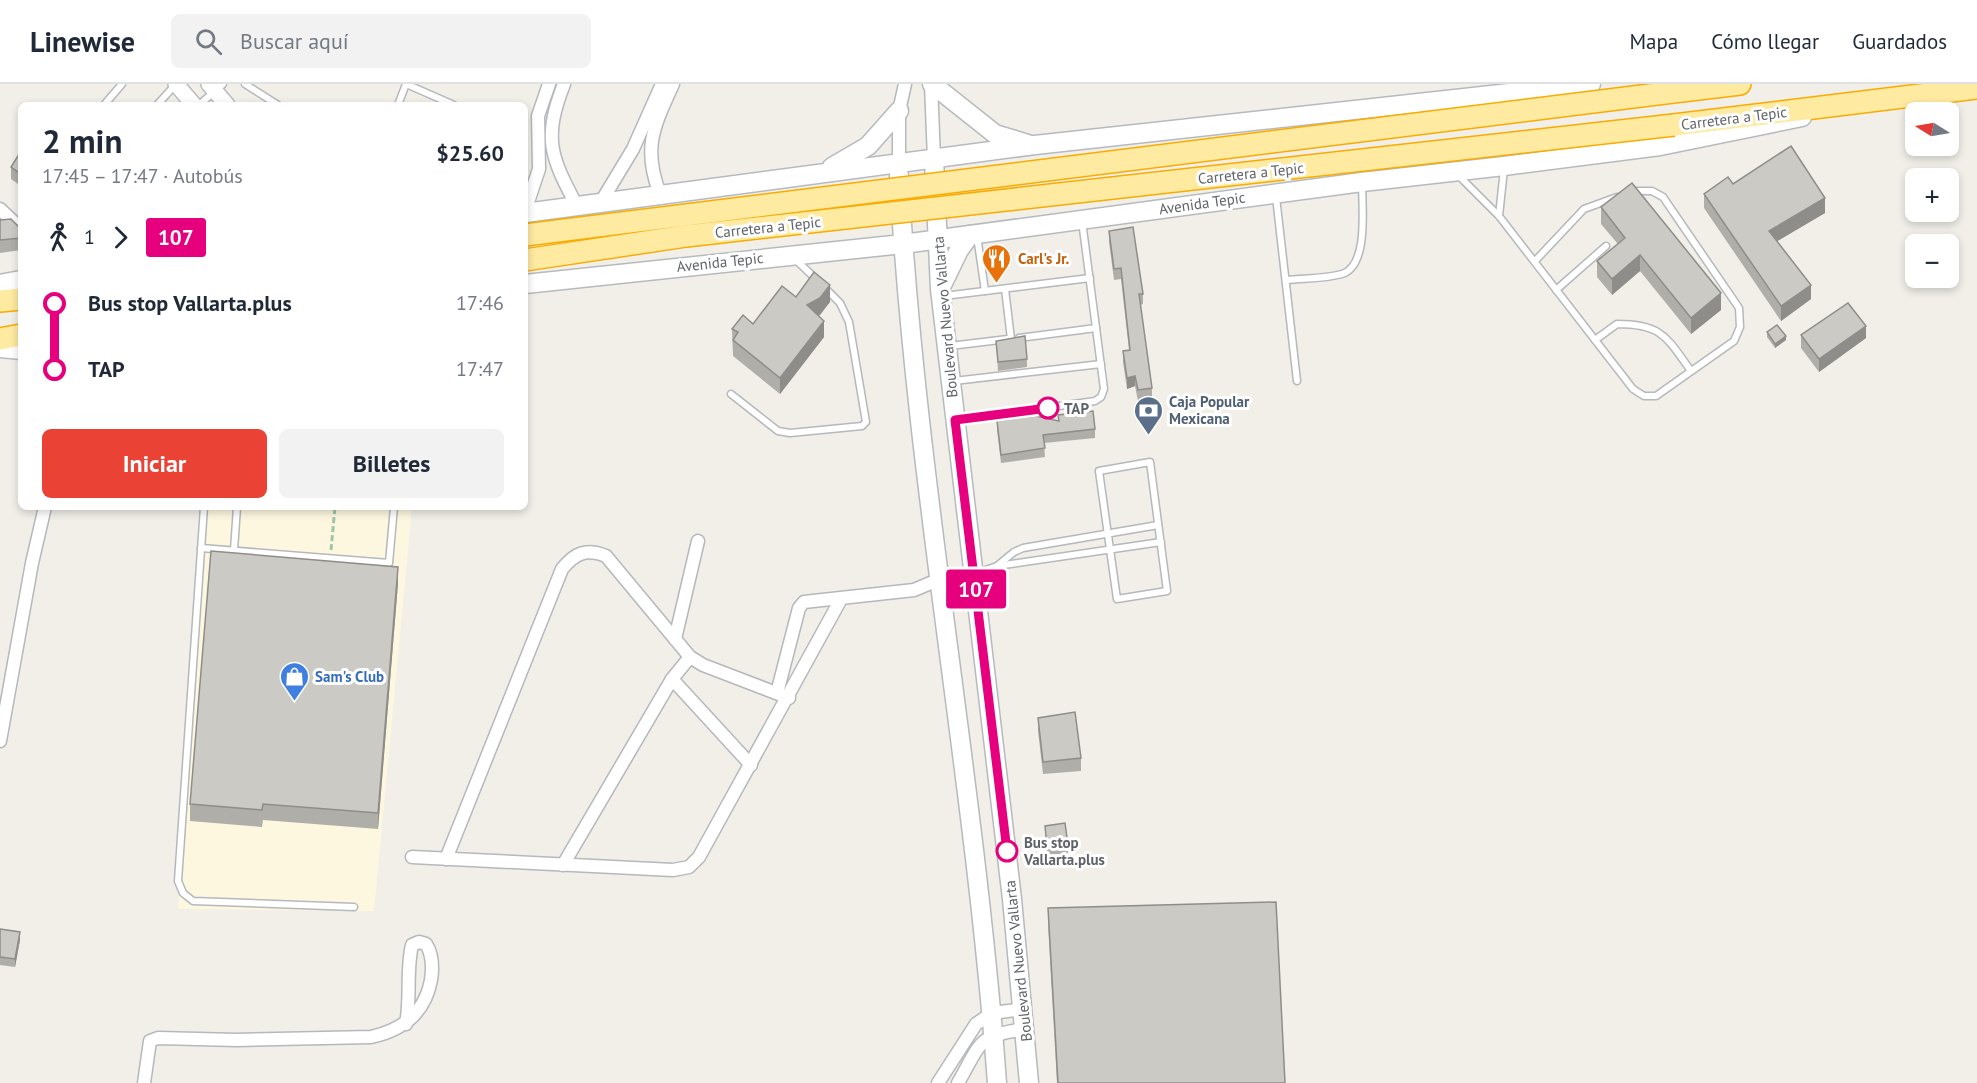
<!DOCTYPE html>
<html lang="es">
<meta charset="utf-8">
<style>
body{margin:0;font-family:"PT Sans",sans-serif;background:#f2f2f3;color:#1f2937;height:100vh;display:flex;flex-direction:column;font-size:22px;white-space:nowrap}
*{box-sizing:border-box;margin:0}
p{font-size:20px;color:#747a83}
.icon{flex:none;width:33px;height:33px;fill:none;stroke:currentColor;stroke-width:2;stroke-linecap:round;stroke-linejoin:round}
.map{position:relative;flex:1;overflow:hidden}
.side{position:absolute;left:18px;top:18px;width:510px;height:408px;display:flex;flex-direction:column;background:#fff;border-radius:9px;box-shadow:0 3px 9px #0003}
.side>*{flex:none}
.badge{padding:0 12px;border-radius:4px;font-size:21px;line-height:39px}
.needle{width:39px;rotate:281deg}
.tools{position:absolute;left:1905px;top:18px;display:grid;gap:12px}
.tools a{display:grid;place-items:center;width:54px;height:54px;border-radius:9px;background:#fff;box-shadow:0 3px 9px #0003;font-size:30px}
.map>.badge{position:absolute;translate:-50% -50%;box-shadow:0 0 0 3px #fff}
.legs{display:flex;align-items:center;gap:9px;height:66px;padding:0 24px;font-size:20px}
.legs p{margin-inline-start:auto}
.headline{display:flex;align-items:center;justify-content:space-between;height:102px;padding:0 24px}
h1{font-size:33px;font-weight:700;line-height:45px}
.action{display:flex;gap:12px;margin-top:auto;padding:12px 24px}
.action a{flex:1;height:69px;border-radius:9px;background:#ea4335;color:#fff;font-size:24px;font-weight:700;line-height:69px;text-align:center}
.action a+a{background:#f2f2f3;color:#1f2937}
ul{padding:0 24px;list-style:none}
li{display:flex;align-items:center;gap:21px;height:66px;font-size:22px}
li i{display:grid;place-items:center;width:9px;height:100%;margin:0 8px;background:currentColor}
li i::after{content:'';width:15px;height:15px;margin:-8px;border:4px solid;border-radius:50%;background:#fff}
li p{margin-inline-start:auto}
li:first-child i{background:linear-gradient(#0000 50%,currentColor 0)}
li:last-child i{background:linear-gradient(currentColor 50%,#0000 0)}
header{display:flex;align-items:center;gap:36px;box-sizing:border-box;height:84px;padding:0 30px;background:#fff;border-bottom:2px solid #e0e1e3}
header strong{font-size:28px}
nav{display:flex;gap:33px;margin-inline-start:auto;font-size:21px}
.search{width:420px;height:54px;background:#f2f2f3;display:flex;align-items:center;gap:15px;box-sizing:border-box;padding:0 21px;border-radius:9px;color:#747a83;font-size:22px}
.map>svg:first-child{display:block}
.commercial{fill:#fef7e0}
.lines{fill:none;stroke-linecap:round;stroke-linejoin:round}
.service-casing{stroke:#b5b8bc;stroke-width:9}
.minor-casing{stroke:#b5b8bc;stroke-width:15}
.tertiary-casing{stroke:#b5b8bc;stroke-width:18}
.secondary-casing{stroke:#b6babf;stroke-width:21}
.trunk-casing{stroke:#f9ab00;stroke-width:24}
.path{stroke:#9cc7a9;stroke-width:3;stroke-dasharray:6 3;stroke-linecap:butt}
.service{stroke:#fff;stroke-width:6}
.minor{stroke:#fff;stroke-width:12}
.tertiary{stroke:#fff;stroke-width:15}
.secondary{stroke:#fff;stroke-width:18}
.trunk{stroke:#feeaa1;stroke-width:21}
.trunk-bridge-casing{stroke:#f9ab00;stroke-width:24;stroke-linecap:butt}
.trunk-bridge{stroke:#feeaa1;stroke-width:21}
.wall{fill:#afaea9}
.shaded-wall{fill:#8f8d8a}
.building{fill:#cccac5;stroke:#8f8d8a;stroke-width:1.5}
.line-1-casing{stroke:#fff;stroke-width:14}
.line-1{stroke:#e6007e;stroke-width:9}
.stop-1-dot{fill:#fff;stroke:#e6007e;stroke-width:3}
.labels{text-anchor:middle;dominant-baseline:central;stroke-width:6;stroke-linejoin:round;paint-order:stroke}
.street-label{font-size:15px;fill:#5f6368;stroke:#fff}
.food-label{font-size:15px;font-weight:bold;fill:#c56008;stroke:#fff;text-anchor:start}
.service-label{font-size:15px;font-weight:bold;fill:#4e5e75;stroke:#fff;text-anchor:start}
.stop-label{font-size:15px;font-weight:bold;fill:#5f6368;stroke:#fff;text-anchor:start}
.shop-label{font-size:15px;font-weight:bold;fill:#366cbe;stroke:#fff;text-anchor:start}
</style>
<header>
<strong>Linewise</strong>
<div class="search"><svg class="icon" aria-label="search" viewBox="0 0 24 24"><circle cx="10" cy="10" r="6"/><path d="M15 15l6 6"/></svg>Buscar aquí</div>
<nav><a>Mapa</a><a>Cómo llegar</a><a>Guardados</a></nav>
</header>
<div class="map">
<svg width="1977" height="999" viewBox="0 0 1977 999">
<rect width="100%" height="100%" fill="#f1efe8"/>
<path class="commercial" d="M200 423H412L374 827 178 825Z"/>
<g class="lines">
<defs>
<g id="service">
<path d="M245 0 278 21"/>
<path d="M406 0 454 21"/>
<path d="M104 21 122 0"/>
<path d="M157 21 176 0"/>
<path d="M199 21 223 0"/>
<path d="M398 21 406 0"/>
<path d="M1457 90 1499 132 1633 305 1644 312H1656L1734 257 1740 243 1739 224 1663 113 1652 107H1632"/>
<path d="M1276 113 1297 297"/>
<path d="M1499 132 1504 85"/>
<path d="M977 152 985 207"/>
<path d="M796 176 817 196"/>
<path d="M1535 177 1584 125 1617 113"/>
<path d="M1286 196C1304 194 1324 195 1342 190 1369 182 1362 122 1362 99"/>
<path d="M1005 205 1011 255"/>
<path d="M1556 206 1606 162"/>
<path d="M944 212 1090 194"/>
<path d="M1019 254 1096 244"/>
<path d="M1595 256 1617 240C1663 240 1667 254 1691 287"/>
<path d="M950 262 1008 255"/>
<path d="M954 297 1101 280"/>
<path d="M731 310 778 347 790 349 862 342 866 338 849 238 840 219 824 203"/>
<path d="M959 336 1095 317 1101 313 1104 305 1082 137"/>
<path d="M1150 378 1167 507 1117 515 1099 387Z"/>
<path d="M204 423 178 797 183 809 193 817 354 823"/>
<path d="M201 464 389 479 394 423"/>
<path d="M234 466 237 423"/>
<path d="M997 482 1014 468 1023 464 1158 441"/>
<path d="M975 490 997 482 1161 458"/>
</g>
<g id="minor">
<path d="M564 0C543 54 550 72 577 122"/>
<path d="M931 0 934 75"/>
<path d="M899 80V27L905 0"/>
<path d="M660 110C642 64 654 42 673 0"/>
<path d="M601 118 633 65 662 0"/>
<path d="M0 125 21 145"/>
<path d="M525 127 539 85 538 32 549 0"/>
<path d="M675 555 698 457"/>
<path d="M672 595 751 681"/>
<path d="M777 609 799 524 804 518 914 506 940 495 974 490"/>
<path d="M0 657 32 479 45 423"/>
<path d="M412 773 673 786 689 783 699 773 841 515"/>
<path d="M446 775 562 485C575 469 586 464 606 472L690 573 703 581 789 614"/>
<path d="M563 781 672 595 690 573"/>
<path d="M144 999 150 957 158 954 237 956 371 953C403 946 425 929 431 896 433 883 433 871 426 860L419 858 412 861C406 886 411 914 406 940"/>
<path d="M938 999 976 940 992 929 1024 925"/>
<path d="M958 999C981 959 977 951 1026 945"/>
</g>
<g id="tertiary">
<path d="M176 0 194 21"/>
<path d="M209 0 227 21"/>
</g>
<g id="secondary">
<path d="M932 0 995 50 1028 60"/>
<path d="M934 75 940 205 1012 815 1029 999"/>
<path d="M832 83 868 62 899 27"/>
<path d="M899 91C915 395 975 695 997 999"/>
<path d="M525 129 1035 61 1591 0"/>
<path d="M0 200 21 196"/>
<path d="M525 200 903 160 1362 98 1504 82 1660 62 1802 33"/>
<path d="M942 201 959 166 970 151"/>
<path d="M0 264 21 266"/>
</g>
<g id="trunk">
<path d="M1665 9 1740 0"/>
<path d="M1674 41 1977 4"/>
<path d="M0 217 21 215"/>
<path d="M0 255 21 251"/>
</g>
</defs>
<use href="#service" class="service-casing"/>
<use href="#minor" class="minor-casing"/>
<use href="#tertiary" class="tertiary-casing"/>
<use href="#secondary" class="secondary-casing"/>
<use href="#trunk" class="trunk-casing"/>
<path class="path" d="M331 466 335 423"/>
<use href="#service" class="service"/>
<use href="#minor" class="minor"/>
<use href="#tertiary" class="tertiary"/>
<use href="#secondary" class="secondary"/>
<use href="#trunk" class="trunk"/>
<defs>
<g id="trunk-bridge">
<path d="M525 151 1665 9"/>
<path d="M525 176 686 152 1674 41"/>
</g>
</defs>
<use href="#trunk-bridge" class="trunk-bridge-casing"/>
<use href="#trunk-bridge" class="trunk-bridge"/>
</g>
<g class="wall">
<path d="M21 67V102L11 95V83Z"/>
<path d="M1733 100 1825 129 1777 157 1811 215 1781 237 1704 124V110Z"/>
<path d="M1601 123 1721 226 1691 250 1640 187 1612 211 1597 193V177L1618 160 1601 140Z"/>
<path d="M0 136 21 145V166L0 169Z"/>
<path d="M1109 147 1143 210V220L1140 221 1152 304V315L1138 317 1135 302 1127 305 1123 278V267L1129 266 1121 195 1114 196 1109 158Z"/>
<path d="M796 213 830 218 818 231 824 253 780 310 733 272 732 245 753 240Z"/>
<path d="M1767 248 1786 256 1775 264 1767 253Z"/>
<path d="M1801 251 1866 254 1819 288 1801 264Z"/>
<path d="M996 257 1027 275V283L998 287Z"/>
<path d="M1058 331 1095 345V354L1044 359 1045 373 1001 379 997 346V337H1058Z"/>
<path d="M398 499 378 745 263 736 262 743 190 737V720Z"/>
<path d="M1038 634 1081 674V687L1043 690 1038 647Z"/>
<path d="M1045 742 1068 761V769L1047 772Z"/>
<path d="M1048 824 1285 999H1057L1048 840Z"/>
<path d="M0 845 20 856 15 883 0 881Z"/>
</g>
<g class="shaded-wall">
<path d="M1825 114V129L1769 162V147Z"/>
<path d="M1640 171V187L1612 211V195Z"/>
<path d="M830 201V218L820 231 807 238V221Z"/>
<path d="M1811 201V215L1781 237V222Z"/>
<path d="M1721 209V226L1691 250V234Z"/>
<path d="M824 237V253L780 310V294Z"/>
<path d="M1866 242V254L1819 288V275Z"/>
<path d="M1786 252V256L1775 264V260Z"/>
<path d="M1135 292V302L1127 305V294Z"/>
<path d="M398 483V499L378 745V729Z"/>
<path d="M20 848V856L15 883V875Z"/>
</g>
<g class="building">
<path d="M1791 62 1825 114 1769 147 1811 201 1781 222 1704 110 1728 93 1733 100Z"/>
<path d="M21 67V90L11 83Z"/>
<path d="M1632 99 1721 209 1691 234 1640 171 1612 195 1597 177 1625 154 1601 123Z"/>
<path d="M11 135 21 145V154L0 156V136Z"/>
<path d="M1133 143 1143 210H1139L1152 304 1138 306 1135 292 1127 294 1123 267 1130 266 1121 184 1114 185 1109 147Z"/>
<path d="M814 188 830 201 820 214 807 221 824 237 780 294 733 256 738 248 732 245 743 231 753 240 782 202 796 213Z"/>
<path d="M1848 219 1866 242 1819 275 1801 251Z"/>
<path d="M1777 241 1786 252 1775 260 1767 248Z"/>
<path d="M1025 252 1027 275 998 278 996 257Z"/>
<path d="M1093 327 1095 345 1043 351 1045 364 1001 371 997 337 1036 332 1059 337 1058 331Z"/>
<path d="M211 467 398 483 378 729 263 720 262 726 190 720Z"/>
<path d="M1075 628 1081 674 1043 678 1038 634Z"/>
<path d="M1065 739 1068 761 1047 763 1045 742Z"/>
<path d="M1276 818 1285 999H1058L1048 824Z"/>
<path d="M0 845 20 848 15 875 0 873Z"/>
</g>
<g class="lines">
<defs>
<path id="line-1" d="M1007 767 955 336 1048 324"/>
</defs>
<use href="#line-1" class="line-1-casing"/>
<use href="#line-1" class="line-1"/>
</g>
<defs>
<symbol id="restaurant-pin" viewBox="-11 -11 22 30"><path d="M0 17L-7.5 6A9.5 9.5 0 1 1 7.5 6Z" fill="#e8710a" stroke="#fff"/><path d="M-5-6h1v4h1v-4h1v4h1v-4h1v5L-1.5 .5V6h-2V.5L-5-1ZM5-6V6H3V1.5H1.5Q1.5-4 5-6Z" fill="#fff"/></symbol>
<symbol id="bank-pin" viewBox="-11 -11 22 30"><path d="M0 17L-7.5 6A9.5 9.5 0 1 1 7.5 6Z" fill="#5c6f8a" stroke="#fff"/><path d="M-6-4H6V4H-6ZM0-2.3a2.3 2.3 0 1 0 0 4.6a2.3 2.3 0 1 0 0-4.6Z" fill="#fff"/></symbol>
<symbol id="shop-pin" viewBox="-11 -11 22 30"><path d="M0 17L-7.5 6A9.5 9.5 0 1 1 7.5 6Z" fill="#3f7fe0" stroke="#fff"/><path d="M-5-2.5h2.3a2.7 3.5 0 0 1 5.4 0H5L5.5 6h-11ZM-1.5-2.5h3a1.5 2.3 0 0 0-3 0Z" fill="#fff"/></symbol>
</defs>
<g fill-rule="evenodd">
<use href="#restaurant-pin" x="980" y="158" width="33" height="45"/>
<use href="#bank-pin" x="1132" y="310" width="33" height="45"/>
<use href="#shop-pin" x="278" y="576" width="33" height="45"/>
</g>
<g class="stop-1-dot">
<circle cx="1048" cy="324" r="10"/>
<circle cx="1007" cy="767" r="10"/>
</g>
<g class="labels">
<g class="street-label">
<text transform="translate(1734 34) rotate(-7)">Carretera a Tepic</text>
<text transform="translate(1251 89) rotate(-6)">Carretera a Tepic</text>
<text transform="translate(1202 119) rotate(-8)">Avenida Tepic</text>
<text transform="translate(768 143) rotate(-6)">Carretera a Tepic</text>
<text transform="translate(720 178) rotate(-6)">Avenida Tepic</text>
<text transform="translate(945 233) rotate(-95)">Boulevard Nuevo Vallarta</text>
<text transform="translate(1018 877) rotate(-96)">Boulevard Nuevo Vallarta</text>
</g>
<g class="food-label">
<text x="1018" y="174">Carl's Jr.</text>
</g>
<g class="service-label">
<text x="1169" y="317">Caja Popular<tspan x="1169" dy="17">Mexicana</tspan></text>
</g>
<g class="stop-label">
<text x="1064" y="324">TAP</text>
<text x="1024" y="758">Bus stop<tspan x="1024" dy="17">Vallarta.plus</tspan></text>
</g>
<g class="shop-label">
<text x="315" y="592">Sam's Club</text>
</g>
</g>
</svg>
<div class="tools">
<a><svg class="needle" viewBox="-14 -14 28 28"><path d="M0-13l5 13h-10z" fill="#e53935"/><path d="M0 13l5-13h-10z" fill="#747a83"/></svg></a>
<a>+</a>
<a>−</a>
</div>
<b class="badge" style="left:976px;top:505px;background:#e6007e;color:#fff">107</b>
<section class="side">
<div class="headline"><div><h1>2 min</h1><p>17:45 – 17:47 · Autobús</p></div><b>$25.60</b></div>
<div class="legs"><svg class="icon" aria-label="walk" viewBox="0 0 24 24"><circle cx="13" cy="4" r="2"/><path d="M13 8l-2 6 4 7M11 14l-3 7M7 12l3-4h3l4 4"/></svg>1<svg class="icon" aria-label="forward" viewBox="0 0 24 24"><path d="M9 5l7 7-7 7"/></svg><b class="badge" style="background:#e6007e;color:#fff">107</b></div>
<ul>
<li><i style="color:#e6007e"></i><b>Bus stop Vallarta.plus</b><p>17:46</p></li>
<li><i style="color:#e6007e"></i><b>TAP</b><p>17:47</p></li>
</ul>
<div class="action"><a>Iniciar</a><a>Billetes</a></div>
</section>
</div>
